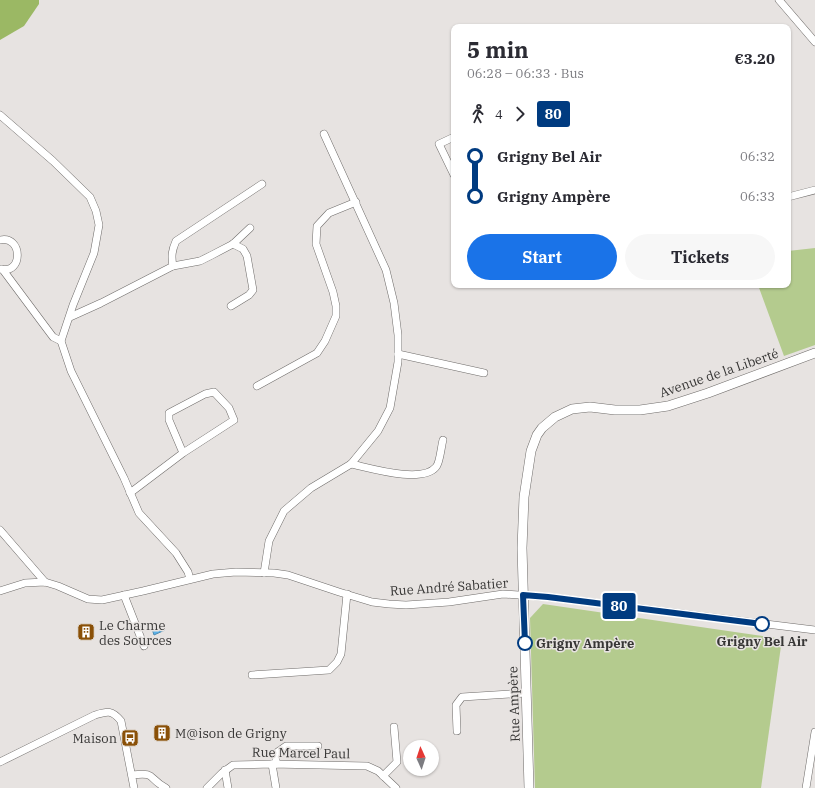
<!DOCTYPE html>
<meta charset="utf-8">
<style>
body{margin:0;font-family:"IBM Plex Serif",serif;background:#f7f7f7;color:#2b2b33;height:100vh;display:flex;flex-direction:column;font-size:15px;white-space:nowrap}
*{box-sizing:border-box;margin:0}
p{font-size:13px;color:#7c7c81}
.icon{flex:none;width:22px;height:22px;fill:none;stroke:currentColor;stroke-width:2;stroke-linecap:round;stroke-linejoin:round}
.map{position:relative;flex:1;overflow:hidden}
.drawer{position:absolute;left:451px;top:24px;width:340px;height:264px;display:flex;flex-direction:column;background:#fff;border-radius:8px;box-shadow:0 1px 3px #0004}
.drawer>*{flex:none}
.badge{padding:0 8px;border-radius:3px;font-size:14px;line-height:26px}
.needle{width:26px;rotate:357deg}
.buttons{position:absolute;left:403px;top:740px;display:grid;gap:8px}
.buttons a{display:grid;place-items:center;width:36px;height:36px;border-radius:50%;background:#fff;box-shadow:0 1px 3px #0004;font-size:20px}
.map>.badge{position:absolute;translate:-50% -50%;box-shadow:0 0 0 2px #fff}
.legs{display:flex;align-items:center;gap:6px;height:44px;padding:0 16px;font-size:13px}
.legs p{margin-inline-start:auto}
.summary{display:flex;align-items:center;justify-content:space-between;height:68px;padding:0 16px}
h1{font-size:22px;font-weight:700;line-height:30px}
.cta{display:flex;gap:8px;margin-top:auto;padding:8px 16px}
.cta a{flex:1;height:46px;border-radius:24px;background:#1a73e8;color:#fff;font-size:16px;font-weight:700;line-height:46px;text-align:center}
.cta a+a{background:#f7f7f7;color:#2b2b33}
ul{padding:0 16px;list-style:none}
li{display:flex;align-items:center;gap:14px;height:40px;font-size:15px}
li i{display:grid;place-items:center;width:6px;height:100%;margin:0 5px;background:currentColor}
li i::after{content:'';width:10px;height:10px;margin:-5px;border:3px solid;border-radius:50%;background:#fff}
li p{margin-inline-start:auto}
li:first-child i{background:linear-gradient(#0000 50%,currentColor 0)}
li:last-child i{background:linear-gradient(currentColor 50%,#0000 0)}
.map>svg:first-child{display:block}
.green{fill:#b4cb8e}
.forest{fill:#9bb864}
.water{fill:#5ab1e8;stroke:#508cb2}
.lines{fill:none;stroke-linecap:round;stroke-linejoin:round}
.minor-casing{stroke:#6f6c6a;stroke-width:8}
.tertiary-casing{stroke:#6f6c6a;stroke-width:10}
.minor{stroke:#fff;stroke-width:7}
.tertiary{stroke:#fff;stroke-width:9}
.line-1-casing{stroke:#fff;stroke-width:9}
.line-1{stroke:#003b80;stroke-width:6}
.stop-1-dot{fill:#fff;stroke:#003b80;stroke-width:2}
.labels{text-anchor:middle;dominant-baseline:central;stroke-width:3;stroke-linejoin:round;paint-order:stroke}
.street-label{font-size:13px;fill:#373635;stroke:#e7e3e1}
.poi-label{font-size:13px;fill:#373635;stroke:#e7e3e1;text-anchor:start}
.stop-label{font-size:13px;font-weight:bold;fill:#373635;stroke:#e7e3e1}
</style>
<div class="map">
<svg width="815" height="788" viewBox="0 0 815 788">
<rect width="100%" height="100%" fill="#e7e3e1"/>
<g class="green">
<path d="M815 248V345L784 356 758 285H788V251Z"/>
<path d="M543 604 782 639 761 788H535L530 618Z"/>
</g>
<path class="forest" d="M0 0H39V4L24 26 0 40Z"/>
<path class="water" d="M163 625 165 630 154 635 152 629Z"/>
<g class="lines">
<defs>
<g id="minor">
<path d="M779 0 815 42"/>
<path d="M0 115 53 161 90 197 96 211 99 225 94 253 73 305 61 341 71 371 124 478 139 513 176 553 188 572 190 579"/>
<path d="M454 137 439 144 454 175"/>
<path d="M788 197 815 190"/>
<path d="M0 240C23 235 23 275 1 269"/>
<path d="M173 266 200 261 212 255 233 244 250 228"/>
<path d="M3 270 44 325 53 337 61 341"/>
<path d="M231 306 249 295 253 290 247 256 243 249 233 244"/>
<path d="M70 317 101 303 173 266C171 256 172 250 176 241L262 184"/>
<path d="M398 354 484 373"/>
<path d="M257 386 317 353 325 341 336 316V306L333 292 316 244 317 226 329 213 356 202"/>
<path d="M351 464C370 468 422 484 436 467 440 463 441 447 443 440"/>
<path d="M130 493 183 453 234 420 229 408 214 392 205 394 169 413V420L183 453"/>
<path d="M0 530 45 582"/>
<path d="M264 573 269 541 284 511 311 488 351 464 378 431 390 408 398 362V335L394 303 386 270 324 134"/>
<path d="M0 591 25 583 45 582 58 586 88 599 102 600 143 591 213 574 236 572 274 573 288 575 339 592 372 602 389 604 406 605 449 602 503 594 548 597 815 630"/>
<path d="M124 595 144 646"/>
<path d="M252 675 329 670 337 662 341 654 347 594"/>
<path d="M457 731 456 705 462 697 526 693"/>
<path d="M0 762 95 715C108 711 112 710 121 721L134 788"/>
<path d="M272 764 276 788"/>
<path d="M276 764V753L286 746H318"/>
<path d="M225 770 228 788"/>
<path d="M132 775C157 772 147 778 166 788"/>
<path d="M383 776 397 762 394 727"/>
<path d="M207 788 222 773 233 765 272 764 367 766 378 771 396 788"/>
<path d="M806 788 815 732"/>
</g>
<path id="tertiary" d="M529 788 522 548 524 497 531 451 537 435 542 428 555 417 572 409 590 407 615 410H640L668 406 708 393 815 353"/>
</defs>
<use href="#minor" class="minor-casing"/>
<use href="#tertiary" class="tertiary-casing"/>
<use href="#minor" class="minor"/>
<use href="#tertiary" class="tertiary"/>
</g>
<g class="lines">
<defs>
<path id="line-1" d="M525 643 523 595 548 597 762 624"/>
</defs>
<use href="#line-1" class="line-1-casing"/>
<use href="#line-1" class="line-1"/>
</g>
<defs>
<symbol id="building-square" viewBox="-11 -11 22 22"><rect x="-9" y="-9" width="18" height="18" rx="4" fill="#8a5007" stroke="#e7e3e1"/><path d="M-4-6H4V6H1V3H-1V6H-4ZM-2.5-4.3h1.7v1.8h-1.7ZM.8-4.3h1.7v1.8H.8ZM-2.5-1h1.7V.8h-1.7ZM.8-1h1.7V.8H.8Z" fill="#fff"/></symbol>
<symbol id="bus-square" viewBox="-11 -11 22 22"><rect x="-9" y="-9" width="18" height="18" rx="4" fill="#8a5007" stroke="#e7e3e1"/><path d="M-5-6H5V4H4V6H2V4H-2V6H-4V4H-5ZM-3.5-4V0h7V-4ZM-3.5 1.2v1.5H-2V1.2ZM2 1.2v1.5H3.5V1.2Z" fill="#fff"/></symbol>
</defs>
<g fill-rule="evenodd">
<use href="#building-square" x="76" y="622" width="20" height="20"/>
<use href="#building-square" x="152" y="723" width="20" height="20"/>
<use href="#bus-square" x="120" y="728" width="20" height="20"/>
</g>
<g class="stop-1-dot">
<circle cx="762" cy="624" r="7"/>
<circle cx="525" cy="643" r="7"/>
</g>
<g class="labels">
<g class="street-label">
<text transform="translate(719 373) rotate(-19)">Avenue de la Liberté</text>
<text transform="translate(449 587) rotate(-4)">Rue André Sabatier</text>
<text transform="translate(514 704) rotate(-92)">Rue Ampère</text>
<text transform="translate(301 753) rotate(1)">Rue Marcel Paul</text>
</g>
<g class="poi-label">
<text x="99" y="625">Le Charme<tspan x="99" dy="15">des Sources</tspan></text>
<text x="175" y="733">M@ison de Grigny</text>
<text x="117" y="738" text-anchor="end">Maison</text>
</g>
<g class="stop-label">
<text x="762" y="641">Grigny Bel Air</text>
<text x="536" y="643" text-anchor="start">Grigny Ampère</text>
</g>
</g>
</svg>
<div class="buttons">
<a><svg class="needle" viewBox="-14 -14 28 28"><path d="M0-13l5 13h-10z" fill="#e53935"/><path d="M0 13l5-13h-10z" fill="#7c7c81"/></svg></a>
</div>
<b class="badge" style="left:619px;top:606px;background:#003b80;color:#fff">80</b>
<section class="drawer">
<div class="summary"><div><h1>5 min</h1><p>06:28 – 06:33 · Bus</p></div><b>€3.20</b></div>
<div class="legs"><svg class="icon" aria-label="walk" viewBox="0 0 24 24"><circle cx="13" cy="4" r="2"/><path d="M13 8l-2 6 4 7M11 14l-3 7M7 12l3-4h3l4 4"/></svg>4<svg class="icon" aria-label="forward" viewBox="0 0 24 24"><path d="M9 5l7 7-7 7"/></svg><b class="badge" style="background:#003b80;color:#fff">80</b></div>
<ul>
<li><i style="color:#003b80"></i><b>Grigny Bel Air</b><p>06:32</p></li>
<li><i style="color:#003b80"></i><b>Grigny Ampère</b><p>06:33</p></li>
</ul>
<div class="cta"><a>Start</a><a>Tickets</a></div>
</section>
</div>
